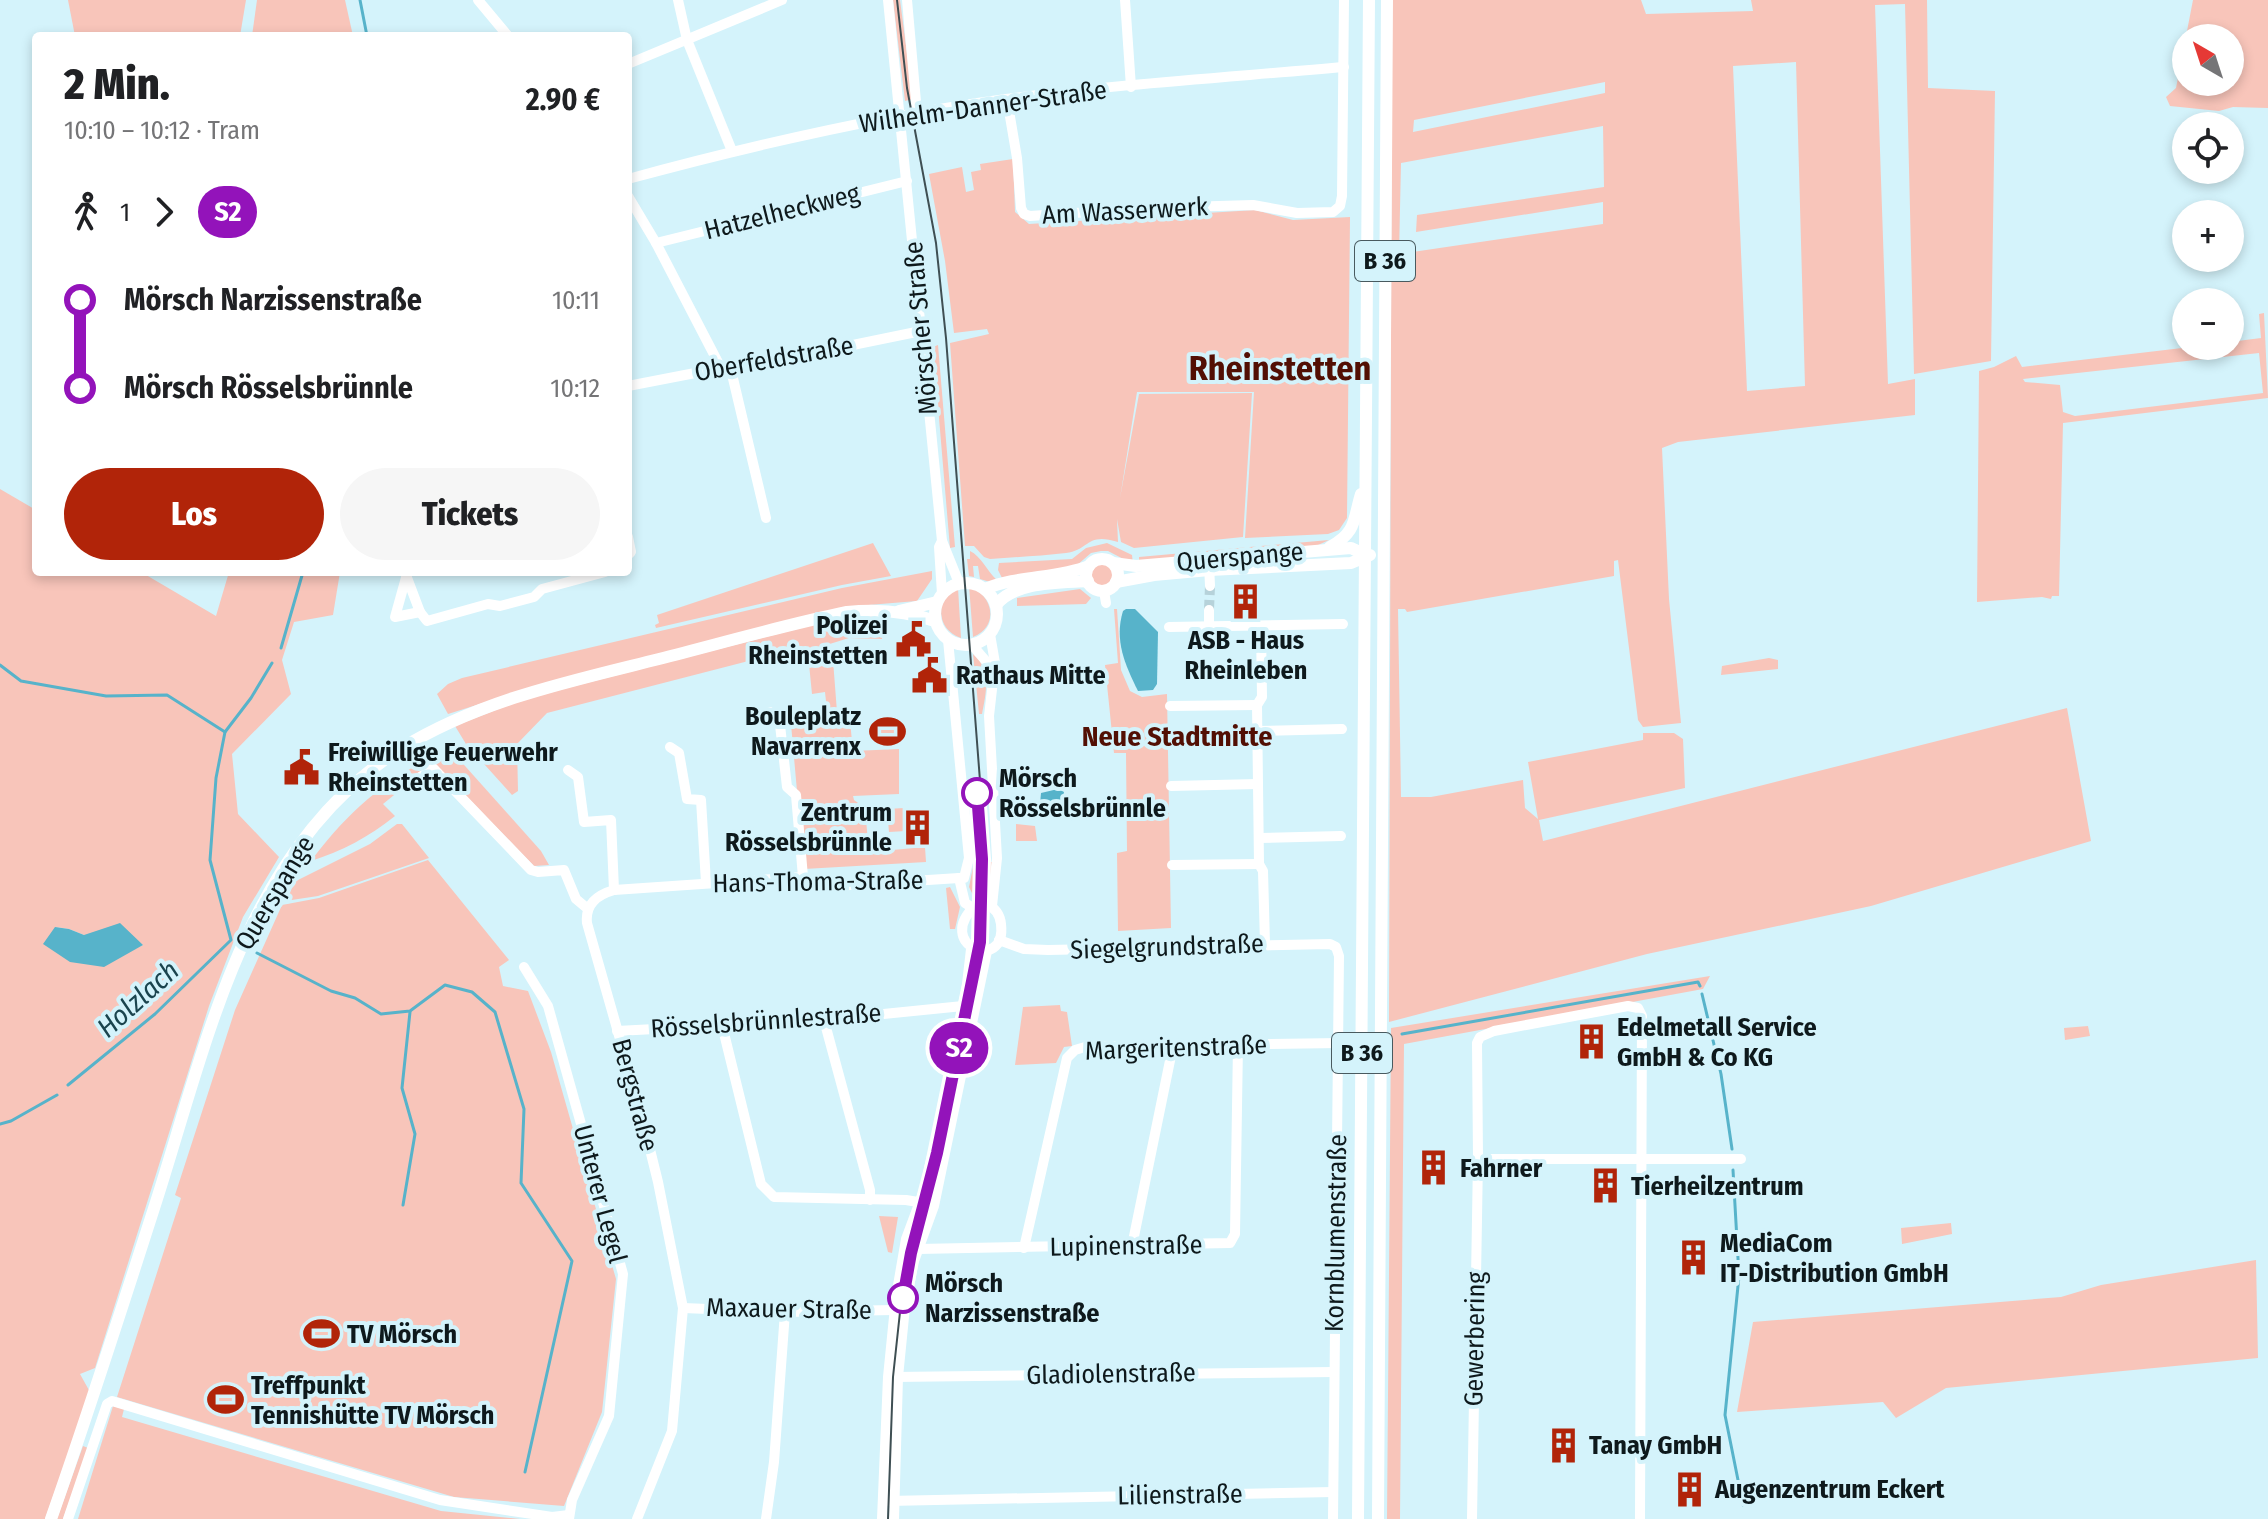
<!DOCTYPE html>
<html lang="de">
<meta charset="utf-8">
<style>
body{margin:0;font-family:"Fira Sans Condensed",sans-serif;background:#f6f6f6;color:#202124;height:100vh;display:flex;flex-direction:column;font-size:30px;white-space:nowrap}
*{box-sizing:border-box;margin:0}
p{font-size:26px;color:#757577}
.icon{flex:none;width:44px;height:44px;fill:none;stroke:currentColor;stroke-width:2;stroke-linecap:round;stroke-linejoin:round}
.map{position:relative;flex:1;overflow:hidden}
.sheet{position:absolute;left:32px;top:32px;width:600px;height:544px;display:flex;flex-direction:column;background:#fff;border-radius:8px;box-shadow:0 4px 12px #0003}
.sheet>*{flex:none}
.badge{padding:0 16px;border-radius:26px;font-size:28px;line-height:52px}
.needle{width:52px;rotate:321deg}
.buttons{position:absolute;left:2172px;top:24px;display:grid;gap:16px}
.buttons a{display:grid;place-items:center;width:72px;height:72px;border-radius:50%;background:#fff;box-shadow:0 4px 12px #0003;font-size:40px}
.map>.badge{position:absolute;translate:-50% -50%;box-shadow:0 0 0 4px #fff}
.legs{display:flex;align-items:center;gap:12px;height:88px;padding:0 32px;font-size:26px}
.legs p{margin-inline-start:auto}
.head{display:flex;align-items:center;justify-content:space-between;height:136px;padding:0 32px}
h1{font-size:44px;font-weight:800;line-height:60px}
.action{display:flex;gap:16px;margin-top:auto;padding:16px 32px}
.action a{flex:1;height:92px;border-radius:48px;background:#b12409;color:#fff;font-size:32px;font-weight:800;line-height:92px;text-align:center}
.action a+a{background:#f6f6f6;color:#202124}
ul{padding:0 32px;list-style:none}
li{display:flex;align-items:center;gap:28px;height:88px;font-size:30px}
li i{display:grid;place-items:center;width:12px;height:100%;margin:0 10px;background:currentColor}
li i::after{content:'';width:20px;height:20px;margin:-10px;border:6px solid;border-radius:50%;background:#fff}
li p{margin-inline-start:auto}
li:first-child i{background:linear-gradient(#0000 50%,currentColor 0)}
li:last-child i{background:linear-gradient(currentColor 50%,#0000 0)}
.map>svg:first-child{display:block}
.green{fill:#f8c5ba;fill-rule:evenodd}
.water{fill:#57b3ca}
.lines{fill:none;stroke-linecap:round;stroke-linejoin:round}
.stream{stroke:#57b3ca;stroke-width:3}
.minor-tunnel{stroke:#b6d2da;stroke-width:10;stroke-dasharray:10 5;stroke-linecap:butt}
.minor{stroke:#fff;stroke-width:10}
.major{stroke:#fff;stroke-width:12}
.tram{stroke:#3f4f53;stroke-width:2}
.line-1-casing{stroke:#fff;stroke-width:18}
.line-1{stroke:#9313ba;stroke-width:12}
.stop-1-dot{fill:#fff;stroke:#9313ba;stroke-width:4}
.labels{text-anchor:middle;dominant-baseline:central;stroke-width:8;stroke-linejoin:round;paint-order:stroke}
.shield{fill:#d4f3fb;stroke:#495a5f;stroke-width:2}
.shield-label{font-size:24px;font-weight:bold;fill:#0e191c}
.street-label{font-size:26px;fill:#0e191c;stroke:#d4f3fb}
.poi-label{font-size:26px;font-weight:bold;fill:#0e191c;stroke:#d4f3fb;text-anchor:start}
.stop-label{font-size:26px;font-weight:bold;fill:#0e191c;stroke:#d4f3fb;text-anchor:start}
.neighbourhood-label{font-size:28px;font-weight:bold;fill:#520f04;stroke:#d4f3fb}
.water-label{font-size:28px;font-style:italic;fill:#1a444e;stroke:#d4f3fb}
.district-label{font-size:34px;font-weight:bold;fill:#520f04;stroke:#d4f3fb}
</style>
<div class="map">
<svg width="2268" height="1519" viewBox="0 0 2268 1519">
<rect width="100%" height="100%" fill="#d4f3fb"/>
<g class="green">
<path d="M68 0H246L240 36H75Z"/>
<path d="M257 0H345L353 36H252Z"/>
<path d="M893 0H900L913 99 905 101Z"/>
<path d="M1392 0H1641L1646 14 1753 11 1751 0H1927L1928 88 1995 91 1991 361 1914 374 1905 4 1875 5 1888 384 1915 379V415L1678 442 1662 448 1669 599 1681 723 1643 727 1638 720 1618 560 1614 561V576L1407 612 1405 609H1398L1401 797H1431L1523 780 1525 808 1538 819 1528 762 1643 740V733H1674L1683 739 1685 788 1539 820 1543 841 2067 708 2091 841 1871 906 1647 954 1389 1022ZM1796 62 1805 386 1747 391 1733 66ZM1605 82V93L1413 132 1414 120ZM1603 126 1604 187 1417 215 1416 232 1603 202V224L1399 254 1401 163Z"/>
<path d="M2193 0H2268V108L2233 107 2219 111 2170 106 2166 97 2176 88ZM2230 38V82H2186V38Z"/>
<path d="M1013 159 1015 212 1029 224 1255 210 1293 220 1350 217 1347 518 1339 530 1328 534 1245 538 1254 392H1137L1120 498 1139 394 1252 393 1243 537 1134 548 1121 542 1117 519 1118 542C1086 532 1090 550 1066 553 1041 556 1016 557 990 559L984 557 974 546H965L950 343 989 334 987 329 954 333 945 261 929 174 962 167 966 192 974 190 971 172 981 170 980 164Z"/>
<path d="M2264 313 2268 398 2063 423 2059 596H2052L2051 599 2042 597 1977 602 1979 371 1994 367 2016 356 2022 367 2199 346H2230V342L2261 338 2259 314ZM2259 353 2263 393 2075 416 2063 412 2060 385 2025 382 2023 379Z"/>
<path d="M938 345 955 547 950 548 933 347Z"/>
<path d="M0 489 36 510V572H141L216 616 229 572H340L333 615 294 622 282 660 291 694 232 754 238 814 279 857 243 917 209 1006 95 1368 80 1374 90 1392 45 1519H0ZM56 927 69 929 84 935 143 945 130 951Z"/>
<path d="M1329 540 1316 546 1139 563V557Z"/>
<path d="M873 543 891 576 842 585 656 628 655 625 659 623 657 615Z"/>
<path d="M1107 543 1132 555 1133 564 1108 551H1101L1091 553 1076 566 1002 578 998 570 999 563 1072 559 1086 548Z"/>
<path d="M970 551C981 556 987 571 997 580L990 582 980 579 978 566H973L974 577 969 576 967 559H970Z"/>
<circle cx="1102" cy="575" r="11"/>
<path d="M932 571V579L917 601 844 607 563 678 448 714 437 694 448 684 462 678 842 588Z"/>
<path d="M969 586C993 595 1000 626 973 637Z"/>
<path d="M958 588 961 638C943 632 937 615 944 598Z"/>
<path d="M1080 589 1091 598 1086 604 1017 606V598Z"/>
<path d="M1114 609H1117L1121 670 1130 691 1142 697 1167 694 1171 928 1118 931 1117 853 1127 851 1126 753H1114L1105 665 1118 663Z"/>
<path d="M877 615 883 628 882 639 849 638 820 647H832L837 712 849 711 853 751 899 749V794L853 796 854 800 865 808 868 842 860 853 925 847 926 862 804 869 791 724 828 720 825 692 812 694 809 664 803 647 547 713 517 744 518 791 512 795 466 744 455 726 524 699 832 620Z"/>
<path d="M973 654C992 669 986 694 982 714H979Z"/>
<path d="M1769 658 1778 660V669L1721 675 1722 666Z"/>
<path d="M899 719 901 740 876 743 874 721Z"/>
<path d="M447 752 383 804 395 816C369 837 342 851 311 861 345 815 392 771 447 752Z"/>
<path d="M448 754 457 757 541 851 549 865 534 866 435 764Z"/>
<path d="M1014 772H1029L1031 788 1014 790Z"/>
<path d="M904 808 906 831 889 832 887 809Z"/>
<path d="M397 824H402L429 858 318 896 285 901 296 881 370 844Z"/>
<path d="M1016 824 1035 826 1037 841H1016Z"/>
<path d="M428 860 509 960 499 967 503 986 528 991 551 1052 616 1279 602 1412 564 1506 454 1497 117 1397 181 1198 175 1195 235 1010 282 905 319 898Z"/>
<path d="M974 862H992L988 893 981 900 974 897 969 887Z"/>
<path d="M950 887 960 907 955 929H950L946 888Z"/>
<path d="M1710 976 1703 989 1404 1044 1400 1519H1387L1391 1028Z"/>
<path d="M1060 1005 1061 1011 1067 1012 1072 1046 1064 1047 1056 1063 1015 1065 1023 1007Z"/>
<path d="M2088 1026 2090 1036 2065 1040 2064 1028Z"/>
<path d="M879 1216 898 1217 892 1253 888 1252Z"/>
<path d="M1951 1223 1952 1234 1902 1244 1901 1228Z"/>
<path d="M2256 1260 2258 1358 1946 1388 1896 1418 1883 1402 1737 1412 1753 1322 2061 1297 2101 1285Z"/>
<path d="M113 1406 124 1409 122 1417 441 1511 520 1519H78Z"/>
<path d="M83 1446 88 1448 63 1519H57Z"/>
</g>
<g class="water">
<path d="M1126 609H1135L1158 632 1157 684 1153 690 1138 691C1125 665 1114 640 1123 611Z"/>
<path d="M1058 789 1064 792 1059 819 1039 816 1041 793Z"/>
<path d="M120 923 143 945 104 967 70 962 43 944 55 927 69 929 84 935Z"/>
</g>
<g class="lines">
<g class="stream">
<path d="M360 0 367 36"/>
<path d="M281 648 303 572"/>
<path d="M0 665 21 681 106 696 167 695 225 732"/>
<path d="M257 953 331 991 355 998 381 1014 410 1011 445 985 472 992 495 1012 524 1109 521 1183 572 1261 525 1472"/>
<path d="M1702 994 1721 1074 1732 1149"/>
<path d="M1402 1034 1698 982 1700 986"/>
<path d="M68 1085 155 1014 231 940 210 860 216 778 225 732 251 698 272 663"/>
<path d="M0 1124 11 1121 57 1095"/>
<path d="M1733 1170 1739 1276 1725 1415 1743 1505"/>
<path d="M403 1205 415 1134 402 1088 410 1012"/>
</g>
<path class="minor-tunnel" d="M1209 610 1210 586"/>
<g class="minor">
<path d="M478 0 508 36"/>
<path d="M678 0 687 40 732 151"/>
<path d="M888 0 942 541 959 583"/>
<path d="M907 0 917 113"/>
<path d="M1125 0 1131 87"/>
<path d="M628 64 782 0"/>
<path d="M1007 99 1017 158 1021 208 1024 214 1030 216 1149 208 1253 205 1297 213 1333 212 1340 206 1342 196 1344 0"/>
<path d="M628 179C753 145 878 116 1006 99 1118 84 1232 77 1344 67"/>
<path d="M628 196 656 243 721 368"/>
<path d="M656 243 907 181"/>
<path d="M731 370 766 518"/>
<path d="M628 386 721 368 731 370 921 331"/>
<path d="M628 537 631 552 628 555"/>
<path d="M1209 564 1210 586"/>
<path d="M407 574 395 617 420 612"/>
<path d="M406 575 420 612 427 621 488 604 500 606 534 597 542 589 605 572"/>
<path d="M1104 591 1106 603"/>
<path d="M942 594 939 547 942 541"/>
<path d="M1209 626V610"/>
<path d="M1256 626 1261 628 1262 697 1257 705 1259 864 1263 871 1265 944"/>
<path d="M1169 627 1343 624"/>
<path d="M990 634 995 663 989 716 997 858 992 906"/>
<path d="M948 640 969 858 964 878H959L965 903 973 908"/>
<path d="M972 645 992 668"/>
<path d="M1170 706 1257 705"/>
<path d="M770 712 779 716 787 787 796 795 803 877"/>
<path d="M1257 731 1342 729"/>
<path d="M670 747 679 753 687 799 701 800 706 883"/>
<path d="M568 770 578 777 584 822 611 820 614 890"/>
<path d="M416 780 433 768 531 870 538 872 564 870 576 899 588 909"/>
<path d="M1171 786 1258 784"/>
<path d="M1259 838 1341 836"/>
<path d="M1172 865 1259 864"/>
<path d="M987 904C995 908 1000 914 1001 924 1007 974 932 945 976 905Z"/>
<path d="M999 940 1024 949 1048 950 1330 944 1336 947 1339 956 1333 1519"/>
<path d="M524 967 548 1006 623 1274 609 1416 572 1500 569 1519"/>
<path d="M824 1020 870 1190V1200"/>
<path d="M722 1025 761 1184 774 1197 906 1200 924 1203"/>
<path d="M617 1031 824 1020 963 1006"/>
<path d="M1478 1159H1741"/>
<path d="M1132 1246 1173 1046"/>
<path d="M1024 1248 1067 1058 1075 1050 1085 1047 1340 1043"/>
<path d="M918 1249 1230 1243 1235 1234 1238 1044"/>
<path d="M683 1308 785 1312 894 1310"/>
<path d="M894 1377 1334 1372"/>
<path d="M888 1501 1333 1492"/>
<path d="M68 1519 107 1404 112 1401 440 1500 552 1517 569 1515"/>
<path d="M637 1519 672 1431 683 1308 658 1182 641 1113 587 923C585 904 597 895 614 890L803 877 835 886 959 878"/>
<path d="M766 1519 774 1462 785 1312"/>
<path d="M882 1519 888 1377 896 1297 906 1239 925 1188 967 984 971 949"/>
<path d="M894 1519 898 1377 905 1307 914 1261 934 1206 987 951"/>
<path d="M1472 1519 1478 1159 1477 1043 1480 1037 1494 1031 1628 1006 1638 1008 1642 1016 1640 1519"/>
</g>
<g class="major">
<path d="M1330 547C1357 532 1353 520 1361 494"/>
<circle cx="1102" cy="575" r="16"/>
<path d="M1113 563 1136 566 1351 548 1366 555"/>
<path d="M1116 582 1154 575 1209 570 1351 563 1370 555"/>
<circle cx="966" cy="614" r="31"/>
<path d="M985 589C1019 575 1055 579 1089 566"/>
<path d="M996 605C1015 581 1060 583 1088 581"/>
<path d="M899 611 937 602"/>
<path d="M51 1519C88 1414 122 1308 156 1202 208 1040 246 845 402 748 480 700 571 681 659 659 722 643 784 625 847 612 878 609 906 611 935 621"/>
<path d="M1358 1519 1369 0"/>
<path d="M1378 1519 1387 0"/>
</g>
<path class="tram" d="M888 1519 893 1377 900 1312 911 1253 937 1153 977 962 985 904 986 859 946 338 936 243 907 88 897 0"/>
</g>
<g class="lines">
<defs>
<path id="line-1" d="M903 1298 911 1253 937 1153 980 942 982 859 977 793"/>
</defs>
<use href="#line-1" class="line-1-casing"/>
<use href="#line-1" class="line-1"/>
</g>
<defs>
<symbol id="building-bare" viewBox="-9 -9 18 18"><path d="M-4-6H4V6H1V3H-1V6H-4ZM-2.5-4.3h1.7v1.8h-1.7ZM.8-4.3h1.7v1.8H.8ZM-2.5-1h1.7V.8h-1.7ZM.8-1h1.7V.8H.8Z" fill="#b12409" stroke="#d4f3fb" stroke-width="2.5" paint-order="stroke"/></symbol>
<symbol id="civic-bare" viewBox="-9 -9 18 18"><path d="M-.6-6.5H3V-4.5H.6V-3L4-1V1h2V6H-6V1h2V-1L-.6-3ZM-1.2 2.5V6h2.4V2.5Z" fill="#b12409" stroke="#d4f3fb" stroke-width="2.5" paint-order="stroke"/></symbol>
<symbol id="stadium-bare" viewBox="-9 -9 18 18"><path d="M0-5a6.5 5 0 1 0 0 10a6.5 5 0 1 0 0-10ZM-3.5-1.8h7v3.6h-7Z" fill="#b12409" stroke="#d4f3fb" stroke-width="2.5" paint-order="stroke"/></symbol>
</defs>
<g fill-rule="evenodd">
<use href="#building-bare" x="1220" y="576" width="51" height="51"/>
<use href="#civic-bare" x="888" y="614" width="51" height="51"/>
<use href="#civic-bare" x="904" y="650" width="51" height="51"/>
<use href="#stadium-bare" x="862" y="706" width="51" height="51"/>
<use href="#civic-bare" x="276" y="742" width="51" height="51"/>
<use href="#building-bare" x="892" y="802" width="51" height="51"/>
<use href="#building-bare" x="1566" y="1016" width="51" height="51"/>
<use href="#building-bare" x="1408" y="1142" width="51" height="51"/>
<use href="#building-bare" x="1580" y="1160" width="51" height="51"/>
<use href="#building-bare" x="1668" y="1232" width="51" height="51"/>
<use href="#stadium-bare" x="296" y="1308" width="51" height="51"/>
<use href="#stadium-bare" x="200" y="1374" width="51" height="51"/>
<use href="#building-bare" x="1538" y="1420" width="51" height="51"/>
<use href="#building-bare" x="1664" y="1464" width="51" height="51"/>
</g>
<g class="stop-1-dot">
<circle cx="977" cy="793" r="14"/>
<circle cx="903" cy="1298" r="14"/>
</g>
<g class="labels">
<g class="shield">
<rect x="1355" y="241" width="60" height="40" rx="6"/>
<rect x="1332" y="1033" width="60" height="40" rx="6"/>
</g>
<g class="shield-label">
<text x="1385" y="261">B 36</text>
<text x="1362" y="1053">B 36</text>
</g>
<g class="street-label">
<text transform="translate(983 107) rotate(-8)">Wilhelm-Danner-Straße</text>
<text transform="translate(1125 211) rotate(-3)">Am Wasserwerk</text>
<text transform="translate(782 212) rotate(-14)">Hatzelheckweg</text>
<text transform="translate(921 328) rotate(-95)">Mörscher Straße</text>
<text transform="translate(774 359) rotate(-10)">Oberfeldstraße</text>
<text transform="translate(1240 557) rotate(-5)">Querspange</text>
<text transform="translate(818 882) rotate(-1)">Hans-Thoma-Straße</text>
<text transform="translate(275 893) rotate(-59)">Querspange</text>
<text transform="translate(1167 947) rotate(-2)">Siegelgrundstraße</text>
<text transform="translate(766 1021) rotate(-4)">Rösselsbrünnlestraße</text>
<text transform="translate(1176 1048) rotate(-2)">Margeritenstraße</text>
<text transform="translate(635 1095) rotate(75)">Bergstraße</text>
<text transform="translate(600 1194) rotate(75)">Unterer Legel</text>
<text transform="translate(1336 1233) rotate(-89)">Kornblumenstraße</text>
<text transform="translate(1126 1246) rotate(-1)">Lupinenstraße</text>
<text transform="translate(789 1309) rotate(1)">Maxauer Straße</text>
<text transform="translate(1475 1339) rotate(-89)">Gewerbering</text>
<text transform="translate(1111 1374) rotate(-1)">Gladiolenstraße</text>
<text transform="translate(1180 1495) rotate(-1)">Lilienstraße</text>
</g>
<g class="poi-label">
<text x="888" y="625" text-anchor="end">Polizei<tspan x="888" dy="30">Rheinstetten</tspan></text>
<text x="1246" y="640" text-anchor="middle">ASB - Haus<tspan x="1246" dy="30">Rheinleben</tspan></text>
<text x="956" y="675">Rathaus Mitte</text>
<text x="861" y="716" text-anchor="end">Bouleplatz<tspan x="861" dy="30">Navarrenx</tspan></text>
<text x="328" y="752">Freiwillige Feuerwehr<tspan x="328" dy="30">Rheinstetten</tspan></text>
<text x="892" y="812" text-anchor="end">Zentrum<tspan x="892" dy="30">Rösselsbrünnle</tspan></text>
<text x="1617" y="1027">Edelmetall Service<tspan x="1617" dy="30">GmbH &amp; Co KG</tspan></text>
<text x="1460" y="1168">Fahrner</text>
<text x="1631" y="1186">Tierheilzentrum</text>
<text x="1720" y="1243">MediaCom<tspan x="1720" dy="30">IT-Distribution GmbH</tspan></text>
<text x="347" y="1334">TV Mörsch</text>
<text x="251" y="1385">Treffpunkt<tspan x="251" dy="30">Tennishütte TV Mörsch</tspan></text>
<text x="1589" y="1445">Tanay GmbH</text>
<text x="1715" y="1489">Augenzentrum Eckert</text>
</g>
<g class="stop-label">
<text x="999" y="778">Mörsch<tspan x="999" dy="30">Rösselsbrünnle</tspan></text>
<text x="925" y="1283">Mörsch<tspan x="925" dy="30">Narzissenstraße</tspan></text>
</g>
<g class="neighbourhood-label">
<text x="1177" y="736">Neue Stadtmitte</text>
</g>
<g class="water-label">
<text transform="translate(138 999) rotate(-42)">Holzlach</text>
</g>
<g class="district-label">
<text x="1280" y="368">Rheinstetten</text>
</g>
</g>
</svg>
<div class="buttons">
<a><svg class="needle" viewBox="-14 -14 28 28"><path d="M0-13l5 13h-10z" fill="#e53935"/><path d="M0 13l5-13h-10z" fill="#757577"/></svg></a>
<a><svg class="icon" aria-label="locate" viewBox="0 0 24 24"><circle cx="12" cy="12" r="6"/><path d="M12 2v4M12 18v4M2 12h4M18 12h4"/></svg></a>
<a>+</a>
<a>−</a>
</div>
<b class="badge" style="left:959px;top:1048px;background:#9313ba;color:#fff">S2</b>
<section class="sheet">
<div class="head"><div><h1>2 Min.</h1><p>10:10 – 10:12 · Tram</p></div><b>2.90 €</b></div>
<div class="legs"><svg class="icon" aria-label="walk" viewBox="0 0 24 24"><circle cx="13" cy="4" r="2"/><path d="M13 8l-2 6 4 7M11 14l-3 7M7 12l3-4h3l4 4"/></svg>1<svg class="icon" aria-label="forward" viewBox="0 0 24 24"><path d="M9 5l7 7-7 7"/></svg><b class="badge" style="background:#9313ba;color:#fff">S2</b></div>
<ul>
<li><i style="color:#9313ba"></i><b>Mörsch Narzissenstraße</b><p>10:11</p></li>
<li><i style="color:#9313ba"></i><b>Mörsch Rösselsbrünnle</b><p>10:12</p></li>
</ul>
<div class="action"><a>Los</a><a>Tickets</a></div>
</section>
</div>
